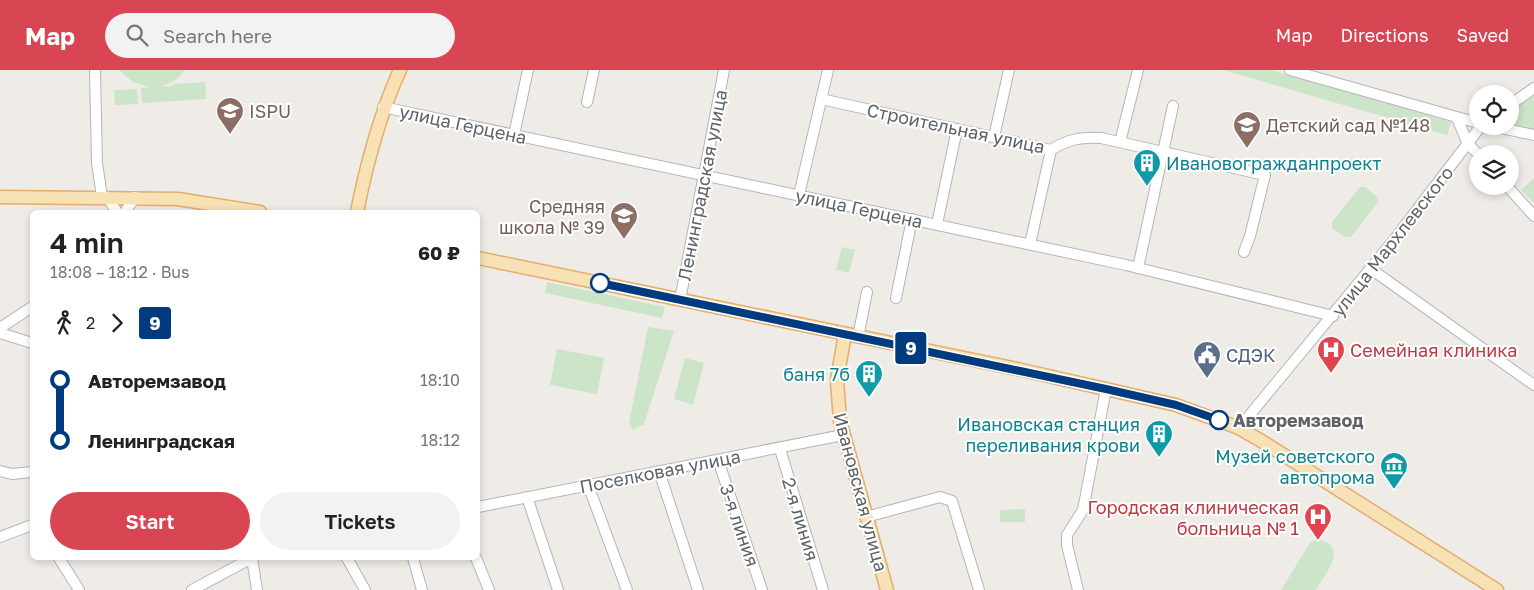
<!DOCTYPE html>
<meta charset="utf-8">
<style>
body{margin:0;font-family:"Golos Text",sans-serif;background:#f2f2f2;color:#222;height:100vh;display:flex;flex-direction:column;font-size:19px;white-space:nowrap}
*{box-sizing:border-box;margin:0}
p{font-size:16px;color:#767676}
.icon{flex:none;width:28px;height:28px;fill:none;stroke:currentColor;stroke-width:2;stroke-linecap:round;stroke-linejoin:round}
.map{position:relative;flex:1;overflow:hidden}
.panel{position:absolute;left:30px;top:140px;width:450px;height:350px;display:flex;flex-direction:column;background:#fff;border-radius:8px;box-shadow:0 2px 8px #0003}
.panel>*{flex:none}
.badge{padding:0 10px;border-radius:4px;font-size:18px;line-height:32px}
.controls{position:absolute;left:1469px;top:15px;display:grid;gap:10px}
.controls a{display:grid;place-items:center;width:50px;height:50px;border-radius:50%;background:#fff;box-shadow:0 2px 8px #0003;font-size:25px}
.map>.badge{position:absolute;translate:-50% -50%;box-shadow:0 0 0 2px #fff}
.legs{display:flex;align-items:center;gap:8px;height:55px;padding:0 20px;font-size:16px}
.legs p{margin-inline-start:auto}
.overview{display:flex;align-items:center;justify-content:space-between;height:85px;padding:0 20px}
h1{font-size:28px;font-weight:600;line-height:38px}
.action{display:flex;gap:10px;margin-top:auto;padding:10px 20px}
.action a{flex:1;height:58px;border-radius:30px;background:#d84553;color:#fff;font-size:20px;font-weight:600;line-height:58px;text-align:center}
.action a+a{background:#f2f2f2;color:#222}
ul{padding:0 20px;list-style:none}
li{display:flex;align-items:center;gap:18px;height:60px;font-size:19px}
li i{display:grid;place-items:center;width:8px;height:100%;margin:0 6px;background:currentColor}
li i::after{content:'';width:12px;height:12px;margin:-6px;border:4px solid;border-radius:50%;background:#fff}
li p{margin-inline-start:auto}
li:first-child i{background:linear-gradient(#0000 50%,currentColor 0)}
li:last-child i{background:linear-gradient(currentColor 50%,#0000 0)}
header{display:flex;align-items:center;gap:30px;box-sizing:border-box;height:70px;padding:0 25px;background:#d84553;color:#fff}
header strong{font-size:24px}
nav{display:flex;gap:28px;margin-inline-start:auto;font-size:18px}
.search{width:350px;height:45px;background:#f2f2f2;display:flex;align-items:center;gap:12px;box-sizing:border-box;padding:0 18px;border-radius:28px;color:#767676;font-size:19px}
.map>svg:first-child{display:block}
.green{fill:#cce4c7}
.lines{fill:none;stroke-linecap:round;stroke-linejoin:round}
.minor-casing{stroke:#b3b5b8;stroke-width:12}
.major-casing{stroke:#e4ad6c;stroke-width:15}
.minor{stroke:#fff;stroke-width:10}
.major{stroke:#f7e1b5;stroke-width:12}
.line-1-casing{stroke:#fff;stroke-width:11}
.line-1{stroke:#003b80;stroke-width:8}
.stop-1-dot{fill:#fff;stroke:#003b80;stroke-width:2.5}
.labels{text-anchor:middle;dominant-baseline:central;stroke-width:4;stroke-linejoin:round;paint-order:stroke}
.education-label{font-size:18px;fill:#785e54;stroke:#fff;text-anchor:start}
.street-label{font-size:18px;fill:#5f6366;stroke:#fff}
.culture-label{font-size:18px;fill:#0d838f;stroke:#fff;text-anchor:end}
.health-label{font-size:18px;fill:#be3a42;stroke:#fff;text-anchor:start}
.service-label{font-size:18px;fill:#4e5e75;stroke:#fff;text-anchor:start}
.stop-label{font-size:18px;font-weight:bold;fill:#5f6366;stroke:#fff;text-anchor:start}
</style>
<header>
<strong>Map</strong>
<div class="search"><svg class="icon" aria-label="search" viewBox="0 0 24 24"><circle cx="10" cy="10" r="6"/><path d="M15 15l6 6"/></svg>Search here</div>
<nav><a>Map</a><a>Directions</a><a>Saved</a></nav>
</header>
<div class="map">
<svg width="1534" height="520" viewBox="0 0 1534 520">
<rect width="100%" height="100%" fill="#efece8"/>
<g class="green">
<path d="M119 0H185L176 10 160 17 173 16V14L205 12 206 29 142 33 141 18 150 17 133 12Z"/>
<path d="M1223 0H1271L1451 52 1447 65Z"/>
<path d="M137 19 138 34 115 35 114 20Z"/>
<path d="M1534 22V60L1510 55V35Z"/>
<path d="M1534 108V133L1521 120Z"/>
<path d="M1360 117H1365L1378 128V132L1351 167H1345L1332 158V152Z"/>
<path d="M842 177 855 180 849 203 836 200Z"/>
<path d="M547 212 665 237 662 248 545 223Z"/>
<path d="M648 257 674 261 644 354 633 360 629 353Z"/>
<path d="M557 279 604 288 597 324 550 315Z"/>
<path d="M685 288 704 293 693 335 674 329Z"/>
<path d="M1025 439V452H1000V440Z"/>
<path d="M1317 469C1350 476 1326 503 1316 520H1281L1310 473Z"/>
</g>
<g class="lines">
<defs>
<g id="minor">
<path d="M95 0 97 93 102 127"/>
<path d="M1290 0 1478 53"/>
<path d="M821 29 1051 80C1068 69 1081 67 1101 68L1265 105 1250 166 1244 182"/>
<path d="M587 32 594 0"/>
<path d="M1510 35 1534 18"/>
<path d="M383 37 1126 195 1333 246"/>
<path d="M1457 48 1468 74 1478 84"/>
<path d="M1492 56 1534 65"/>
<path d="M514 65 528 0"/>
<path d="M994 67 1009 0"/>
<path d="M1120 72 1138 0"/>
<path d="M1507 116 1534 146"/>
<path d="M799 125 828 0"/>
<path d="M107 127 117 142"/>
<path d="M125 142 135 127"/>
<path d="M937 154 957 59"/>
<path d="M1030 174 1051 80"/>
<path d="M1138 198 1173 36"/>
<path d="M1371 199 1534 315"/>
<path d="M896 228 912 149"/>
<path d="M680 230 724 0"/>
<path d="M0 258 32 237"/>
<path d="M0 263 32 273"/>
<path d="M858 267 867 222"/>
<path d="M1239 358 1394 170 1481 56"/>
<path d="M780 379 823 520"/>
<path d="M718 390 762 520"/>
<path d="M0 401 12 404 32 402"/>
<path d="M659 401 698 520"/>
<path d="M588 415 627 520"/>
<path d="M527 427 558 520"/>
<path d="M478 437 843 365"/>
<path d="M866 447 940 427 952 431 979 520"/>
<path d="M0 467 32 455"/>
<path d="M59 488 79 520"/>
<path d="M252 488 257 520"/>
<path d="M347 488 365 520"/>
<path d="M413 488 422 520"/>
<path d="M476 488 489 520"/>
<path d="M192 520 252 488"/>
<path d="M1078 520 1067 475V465L1083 440 1106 319"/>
</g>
<g id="major">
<path d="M0 127 178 129 260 142"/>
<path d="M357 142C367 92 379 46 400 0"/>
<path d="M478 188 1022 300 1176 335 1239 358 1263 372 1497 520"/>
<path d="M845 264 837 310 840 351 887 520"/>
</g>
</defs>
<use href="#minor" class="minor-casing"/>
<use href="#major" class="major-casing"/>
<use href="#minor" class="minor"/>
<use href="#major" class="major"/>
</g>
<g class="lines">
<defs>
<path id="line-1" d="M600 213 1106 319 1176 335 1219 350"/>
</defs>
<use href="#line-1" class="line-1-casing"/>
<use href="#line-1" class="line-1"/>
</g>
<defs>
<symbol id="university-pin" viewBox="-11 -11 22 30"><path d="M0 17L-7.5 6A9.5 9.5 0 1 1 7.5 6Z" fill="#8d6e63" stroke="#fff"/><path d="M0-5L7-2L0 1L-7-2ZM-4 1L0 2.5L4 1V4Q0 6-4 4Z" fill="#fff"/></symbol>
<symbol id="school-pin" viewBox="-11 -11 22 30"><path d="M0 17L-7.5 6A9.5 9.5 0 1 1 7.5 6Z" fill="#8d6e63" stroke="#fff"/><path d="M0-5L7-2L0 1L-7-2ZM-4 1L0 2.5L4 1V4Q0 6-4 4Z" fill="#fff"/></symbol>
<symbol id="building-pin" viewBox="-11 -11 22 30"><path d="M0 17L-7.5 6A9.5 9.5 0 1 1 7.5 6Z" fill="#0f9aa8" stroke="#fff"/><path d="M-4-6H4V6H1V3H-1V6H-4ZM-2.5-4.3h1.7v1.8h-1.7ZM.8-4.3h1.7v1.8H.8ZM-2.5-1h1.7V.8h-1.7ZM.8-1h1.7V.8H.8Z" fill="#fff"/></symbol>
<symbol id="hospital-pin" viewBox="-11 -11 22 30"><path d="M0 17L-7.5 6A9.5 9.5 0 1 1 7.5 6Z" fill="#e0444e" stroke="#fff"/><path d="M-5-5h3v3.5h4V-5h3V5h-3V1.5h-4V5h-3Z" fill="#fff"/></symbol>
<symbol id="civic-pin" viewBox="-11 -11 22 30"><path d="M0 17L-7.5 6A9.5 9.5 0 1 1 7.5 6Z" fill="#5c6f8a" stroke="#fff"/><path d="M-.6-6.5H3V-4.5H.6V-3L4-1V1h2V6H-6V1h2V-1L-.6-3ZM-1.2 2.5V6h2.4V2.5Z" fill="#fff"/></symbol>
<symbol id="museum-pin" viewBox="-11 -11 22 30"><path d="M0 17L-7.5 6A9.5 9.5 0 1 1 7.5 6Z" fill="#0f9aa8" stroke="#fff"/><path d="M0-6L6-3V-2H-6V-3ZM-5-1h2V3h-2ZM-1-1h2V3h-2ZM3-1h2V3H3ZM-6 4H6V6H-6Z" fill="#fff"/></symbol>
</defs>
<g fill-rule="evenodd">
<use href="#university-pin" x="214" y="25" width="32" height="43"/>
<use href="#school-pin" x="1231" y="39" width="32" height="43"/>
<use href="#building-pin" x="1131" y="77" width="32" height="43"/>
<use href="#school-pin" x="608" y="130" width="32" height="43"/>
<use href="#hospital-pin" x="1315" y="264" width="32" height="43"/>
<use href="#civic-pin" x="1191" y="269" width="32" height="43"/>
<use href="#building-pin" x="853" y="288" width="32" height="43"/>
<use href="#building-pin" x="1143" y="348" width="32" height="43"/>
<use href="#museum-pin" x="1378" y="380" width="32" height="43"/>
<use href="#hospital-pin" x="1302" y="431" width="32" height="43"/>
</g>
<g class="stop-1-dot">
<circle cx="600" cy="213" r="9"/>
<circle cx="1219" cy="350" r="9"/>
</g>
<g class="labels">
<g class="education-label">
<text x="249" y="41">ISPU</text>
<text x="1266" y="55">Детский сад №148</text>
<text x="605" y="136" text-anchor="end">Средняя<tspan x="605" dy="21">школа № 39</tspan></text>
</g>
<g class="street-label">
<text transform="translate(463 54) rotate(12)">улица Герцена</text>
<text transform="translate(956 58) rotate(12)">Строительная улица</text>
<text transform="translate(702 115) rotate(-79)">Ленинградская улица</text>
<text transform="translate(859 138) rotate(12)">улица Герцена</text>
<text transform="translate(1392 171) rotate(-52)">улица Мархлевского</text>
<text transform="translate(660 401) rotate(-11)">Поселковая улица</text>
<text transform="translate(861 422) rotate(75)">Ивановская улица</text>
<text transform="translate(801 449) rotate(73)">2-я линия</text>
<text transform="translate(740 455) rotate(71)">3-я линия</text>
</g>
<g class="culture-label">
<text x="1166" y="93" text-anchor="start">Ивановогражданпроект</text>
<text x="850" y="304">баня 7б</text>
<text x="1140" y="354">Ивановская станция<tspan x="1140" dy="21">переливания крови</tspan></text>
<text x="1375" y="386">Музей советского<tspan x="1375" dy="21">автопрома</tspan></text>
</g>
<g class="health-label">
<text x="1350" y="280">Семейная клиника</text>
<text x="1299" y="437" text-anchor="end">Городская клиническая<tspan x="1299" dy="21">больница № 1</tspan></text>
</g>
<g class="service-label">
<text x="1226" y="285">СДЭК</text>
</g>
<g class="stop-label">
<text x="1233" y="350">Авторемзавод</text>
</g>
</g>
</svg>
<div class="controls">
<a><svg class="icon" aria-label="locate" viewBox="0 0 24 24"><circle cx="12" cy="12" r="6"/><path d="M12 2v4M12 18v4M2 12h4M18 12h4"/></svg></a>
<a><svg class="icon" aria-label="layers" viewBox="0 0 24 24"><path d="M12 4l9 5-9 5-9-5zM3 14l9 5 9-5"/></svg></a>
</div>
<b class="badge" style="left:911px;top:278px;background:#003b80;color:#fff">9</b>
<section class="panel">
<div class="overview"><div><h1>4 min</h1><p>18:08 – 18:12 · Bus</p></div><b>60 ₽</b></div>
<div class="legs"><svg class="icon" aria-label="walk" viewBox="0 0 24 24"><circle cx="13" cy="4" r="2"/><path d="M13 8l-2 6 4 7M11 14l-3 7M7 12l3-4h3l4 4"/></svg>2<svg class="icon" aria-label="forward" viewBox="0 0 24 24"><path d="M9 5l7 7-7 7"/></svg><b class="badge" style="background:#003b80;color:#fff">9</b></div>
<ul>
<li><i style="color:#003b80"></i><b>Авторемзавод</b><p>18:10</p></li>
<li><i style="color:#003b80"></i><b>Ленинградская</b><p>18:12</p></li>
</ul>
<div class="action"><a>Start</a><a>Tickets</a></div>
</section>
</div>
